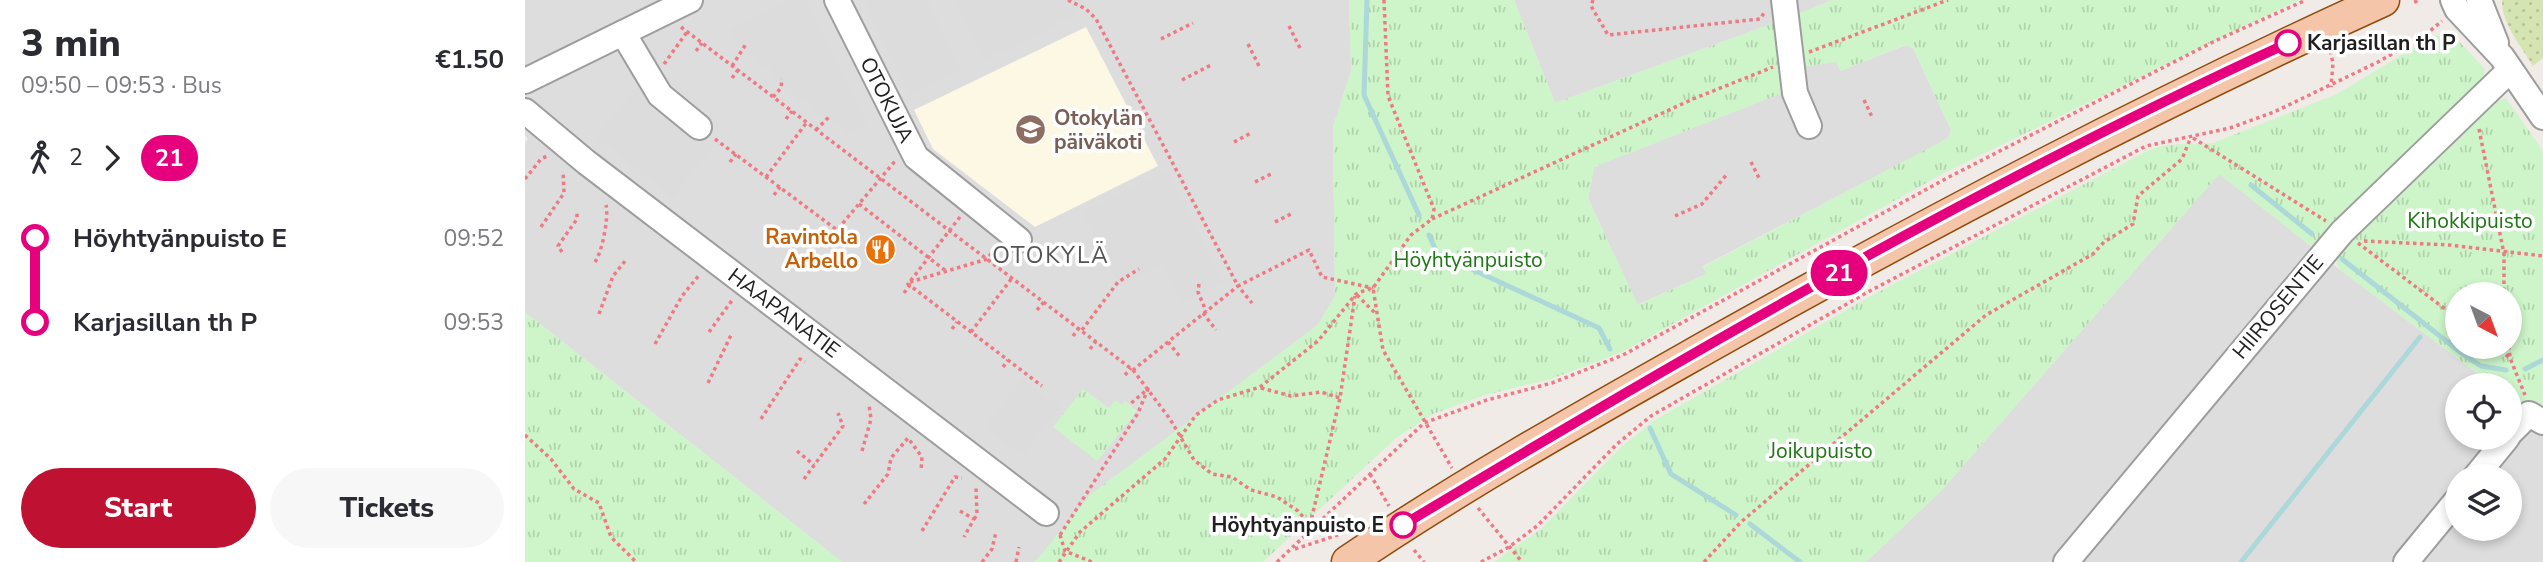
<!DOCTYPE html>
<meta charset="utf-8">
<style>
body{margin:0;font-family:"Nunito Sans",sans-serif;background:#f7f7f7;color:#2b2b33;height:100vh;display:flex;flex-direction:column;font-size:26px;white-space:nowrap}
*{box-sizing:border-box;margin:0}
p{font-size:23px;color:#7c7c81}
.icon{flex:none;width:38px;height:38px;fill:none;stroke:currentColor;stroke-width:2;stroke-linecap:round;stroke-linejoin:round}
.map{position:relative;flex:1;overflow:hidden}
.side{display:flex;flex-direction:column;background:#fff;width:525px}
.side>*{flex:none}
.badge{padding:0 14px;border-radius:23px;font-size:24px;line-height:46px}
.needle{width:46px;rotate:139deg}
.buttons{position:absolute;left:1920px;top:282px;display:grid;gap:14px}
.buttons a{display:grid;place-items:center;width:77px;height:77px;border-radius:50%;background:#fff;box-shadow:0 4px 10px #0003;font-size:35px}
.map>.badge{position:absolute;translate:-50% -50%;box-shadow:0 0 0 4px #fff}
.legs{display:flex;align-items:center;gap:10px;height:77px;padding:0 21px;font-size:23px}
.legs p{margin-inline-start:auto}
.overview{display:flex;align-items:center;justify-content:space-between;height:119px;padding:0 21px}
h1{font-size:38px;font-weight:800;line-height:52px}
.action{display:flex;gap:14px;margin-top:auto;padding:14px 21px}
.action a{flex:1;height:80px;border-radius:42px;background:#bf1132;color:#fff;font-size:28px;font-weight:800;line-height:80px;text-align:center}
.action a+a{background:#f7f7f7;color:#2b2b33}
ul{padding:0 21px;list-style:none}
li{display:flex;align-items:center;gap:24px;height:84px;font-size:26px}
li i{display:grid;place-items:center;width:10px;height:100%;margin:0 9px;background:currentColor}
li i::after{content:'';width:18px;height:18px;margin:-9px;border:5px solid;border-radius:50%;background:#fff}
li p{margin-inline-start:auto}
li:first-child i{background:linear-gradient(#0000 50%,currentColor 0)}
li:last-child i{background:linear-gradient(currentColor 50%,#0000 0)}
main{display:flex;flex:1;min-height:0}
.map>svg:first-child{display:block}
.residential{fill:#dedddd;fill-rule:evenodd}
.education{fill:#fcf8e3}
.grass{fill:url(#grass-dots)}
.park{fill:url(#park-tufts);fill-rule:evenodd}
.parking{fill:#dcdcdc}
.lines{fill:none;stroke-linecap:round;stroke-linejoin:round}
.stream{stroke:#acd8d9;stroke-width:5}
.minor-casing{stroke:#9d9d9d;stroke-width:28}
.major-casing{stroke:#8f4b0d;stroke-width:35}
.path{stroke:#ee7a84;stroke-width:3.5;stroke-dasharray:3.5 3.5;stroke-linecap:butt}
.minor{stroke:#fff;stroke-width:24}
.major{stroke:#f4c5a8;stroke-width:32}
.line-1-casing{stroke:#fff;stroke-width:16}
.line-1{stroke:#e6007e;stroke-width:10}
.stop-1-dot{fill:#fff;stroke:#e6007e;stroke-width:3.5}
.labels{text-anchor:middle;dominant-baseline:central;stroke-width:7;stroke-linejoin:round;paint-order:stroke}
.stop-label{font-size:21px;font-weight:bold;fill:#202020;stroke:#fff;text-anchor:start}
.street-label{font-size:21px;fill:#202020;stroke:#fff}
.education-label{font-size:21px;font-weight:bold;fill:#785e54;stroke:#fff;text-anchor:start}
.park-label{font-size:21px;fill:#207715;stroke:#fff}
.food-label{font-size:21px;font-weight:bold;fill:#c56008;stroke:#fff;text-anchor:end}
.neighbourhood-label{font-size:23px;letter-spacing:2px;fill:#535353;stroke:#fff}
</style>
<main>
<section class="side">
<div class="overview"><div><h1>3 min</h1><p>09:50 – 09:53 · Bus</p></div><b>€1.50</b></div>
<div class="legs"><svg class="icon" aria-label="walk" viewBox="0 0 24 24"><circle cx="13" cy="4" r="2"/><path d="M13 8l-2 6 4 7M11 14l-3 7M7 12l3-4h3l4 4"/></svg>2<svg class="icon" aria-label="forward" viewBox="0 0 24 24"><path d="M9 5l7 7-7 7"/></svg><b class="badge" style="background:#e6007e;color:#fff">21</b></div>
<ul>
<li><i style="color:#e6007e"></i><b>Höyhtyänpuisto E</b><p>09:52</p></li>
<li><i style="color:#e6007e"></i><b>Karjasillan th P</b><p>09:53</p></li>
</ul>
<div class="action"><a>Start</a><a>Tickets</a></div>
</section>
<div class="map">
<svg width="2018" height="562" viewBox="0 0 2018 562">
<defs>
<pattern id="grass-dots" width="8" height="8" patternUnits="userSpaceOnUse" patternTransform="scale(1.75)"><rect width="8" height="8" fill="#d5e5b2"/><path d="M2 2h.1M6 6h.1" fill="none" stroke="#b7c499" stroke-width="1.8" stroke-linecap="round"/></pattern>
<pattern id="park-tufts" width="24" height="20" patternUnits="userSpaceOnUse" patternTransform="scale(1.75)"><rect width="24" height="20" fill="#cdf5c9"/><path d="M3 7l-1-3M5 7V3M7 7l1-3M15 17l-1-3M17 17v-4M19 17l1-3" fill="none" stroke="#b0d2ac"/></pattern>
</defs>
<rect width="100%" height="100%" fill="#f0ebe7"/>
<g class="residential">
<path d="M0 0H824L826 71 808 127 810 296 793 325 566 495 510 562H317L0 312V143L3 139 0 135Z"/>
<path d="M989 0H1307L1268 16 1312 62 1315 71 1381 45 1388 48 1426 130 1423 139 1178 266 1181 274 1112 305 1063 198 1069 167 1259 92 1249 23 1030 103Z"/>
<path d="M1695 173 1814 269 1968 385H1932V438H1984L1985 398 2018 425V562H1341L1416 491ZM1932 476H1984V528H1932Z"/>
</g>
<path class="education" d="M561 27 633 166 510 227 408 149 389 110Z"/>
<path class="grass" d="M1977 0H2018V58L2008 66C1997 48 1976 22 1977 0Z"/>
<g class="park">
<path d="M824 0H989L1030 103 1249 23 1260 92 1069 167 1063 199 1113 305 1181 274 1178 267 1423 138 1426 130 1388 48 1380 45 1315 71 1311 62 1276 67 1268 16 1307 0H1774L1421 172 1097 352 1026 379 960 395 908 414 871 438 738 562H510L566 494 793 325 810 296 808 127 826 71Z"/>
<path d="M1927 34 1960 69 1958 80 1787 247 1694 174 1416 491 1341 562H969L1016 529 1096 447 1130 420 1344 297 1622 151 1640 145 1688 143 1812 94 1908 36Z"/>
<path d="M1981 98 2018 151V415L1985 396 1984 385H1968L1814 269 1810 258 1957 108ZM1932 294H1984V346H1932Z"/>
<path d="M0 312 317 562H0Z"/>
<path d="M558 389 584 408 590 400 597 405 600 401 612 411 572 461 528 427Z"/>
</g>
<g class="parking">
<path d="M263 0H281L342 124 319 136 313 123 289 114 281 99 274 102 265 87 254 85 243 65 237 68 232 57 215 51 204 30Z"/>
<path d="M339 0H402L436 70 384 95Z"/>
<path d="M428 0H557L552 14 459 60Z"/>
<path d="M110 88 187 147 148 197 72 138Z"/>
<path d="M641 170 698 281 658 302 638 265 595 286 558 213Z"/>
<path d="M497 379 535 407 498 456 460 428Z"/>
</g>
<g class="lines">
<g class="stream">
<path d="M842 0 839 95 894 215"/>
<path d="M1726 185 1787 234"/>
<path d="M904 235 912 253 1074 328 1085 349"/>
<path d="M1817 259 1939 355 1956 366 1981 370"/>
<path d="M2000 369 2018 360"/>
<path d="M1125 428 1146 474 1211 515"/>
<path d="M1225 524 1275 562"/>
<path d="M1716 562 1895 337"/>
</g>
<defs>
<g id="minor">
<path d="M312 0 391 157 494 240"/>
<path d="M1259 0 1270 93 1284 126"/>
<path d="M1928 0 1932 9 1977 57 2018 117"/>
<path d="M1954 0 1971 43"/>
<path d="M98 33 135 95 174 127"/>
<path d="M0 81 165 0"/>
<path d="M0 111 61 162 521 513"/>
<path d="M1984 434 2004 414 2018 422"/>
<path d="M1951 476 1982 438"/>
<path d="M1541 562 1817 232 1985 70"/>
<path d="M1881 562 1932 500"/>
</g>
<path id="major" d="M823 562C941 482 1065 413 1189 343 1408 220 1629 104 1858 0"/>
</defs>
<use href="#minor" class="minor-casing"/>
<use href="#major" class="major-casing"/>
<g class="path">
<path d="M543 0 561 9 571 19 713 286 784 250 797 277 848 288"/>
<path d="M859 0 863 96 909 209 907 219 886 235 848 288 858 350 927 468"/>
<path d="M1068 0 1066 6 1083 35 1235 19 1239 13"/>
<path d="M1890 0 1892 4"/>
<path d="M764 26 775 48"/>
<path d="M156 27 608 370 713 286 727 303"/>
<path d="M636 39 668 23"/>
<path d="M723 44 735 68"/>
<path d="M171 51 177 43"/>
<path d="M1805 51 1808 63 1806 87"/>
<path d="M1284 52 1423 0"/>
<path d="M139 64 162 32"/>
<path d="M207 66 221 44"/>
<path d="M207 78 213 70"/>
<path d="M657 80 688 64"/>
<path d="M248 97 256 88 257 79"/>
<path d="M1339 100 1347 117"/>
<path d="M261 119 267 111"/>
<path d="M1954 129 1979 254V294"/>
<path d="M291 130 305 116"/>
<path d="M1668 138 1801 221"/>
<path d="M190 139 312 230 371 160"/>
<path d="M709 142 726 133"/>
<path d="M205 162 211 154"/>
<path d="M1226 162 1234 178"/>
<path d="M241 177 282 122"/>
<path d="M0 179 16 159 22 156"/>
<path d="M730 182 746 174"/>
<path d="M249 195 255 187"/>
<path d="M334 204 421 271"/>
<path d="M1150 216 1177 204 1203 173"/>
<path d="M435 217 383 284 517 386"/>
<path d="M907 219 1168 99 1248 67"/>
<path d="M750 222 766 214"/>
<path d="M16 227 39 193 38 171"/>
<path d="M305 236 310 229"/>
<path d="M1839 241 1924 245 2018 256"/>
<path d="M1833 243 1932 318"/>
<path d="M37 252 33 246 52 219V211"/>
<path d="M70 262C77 252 84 218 81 205"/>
<path d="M385 282 462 259 471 247"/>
<path d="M674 284 673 292 681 311"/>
<path d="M379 293 385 285"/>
<path d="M832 295 851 314"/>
<path d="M512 310 519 302"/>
<path d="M678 313 691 330"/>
<path d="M74 314 88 276 101 260"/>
<path d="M427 329 432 322"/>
<path d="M557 330 593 282 614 269"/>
<path d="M184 332 208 299"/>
<path d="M446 332 487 278"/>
<path d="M548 336 554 328"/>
<path d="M643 342 656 358"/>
<path d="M130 344 157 296 175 274"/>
<path d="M1970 346 1985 358 2000 395"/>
<path d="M1984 346 1985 358"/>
<path d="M565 349 571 341"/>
<path d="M478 367 483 360"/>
<path d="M608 370 645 419 669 460 687 474 707 477 726 490 752 497 773 511 785 525"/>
<path d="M600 375 606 368"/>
<path d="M183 383 207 333"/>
<path d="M736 388 766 396 796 392 815 398"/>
<path d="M236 419 275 359 280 362"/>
<path d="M0 435 26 459 49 489 74 503 86 537 111 562"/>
<path d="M272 451 289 465"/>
<path d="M337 451 346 419 344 405"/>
<path d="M845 474 864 506"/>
<path d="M279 479 318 426 313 413"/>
<path d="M339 504 363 474 366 458 383 438 397 457 396 471"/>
<path d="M953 508 997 562"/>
<path d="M435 511 449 519 439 537"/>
<path d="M449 519 452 515 451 487"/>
<path d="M785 525 815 398 830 296"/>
<path d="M397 531 430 477 437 478"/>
<path d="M535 535 613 413 623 389 604 405"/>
<path d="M535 535 540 551 567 562"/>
<path d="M770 549 822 532"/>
<path d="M889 550 899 562"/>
<path d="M457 562 467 549 471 532"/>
<path d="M491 562 494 547"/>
<path d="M534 562 555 532 640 459 671 415 693 400 735 387 793 341 831 294 846 288"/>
<path d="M752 562 899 423 962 400 1027 383 1098 355 1424 177 1690 41 1781 0"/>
<path d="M956 562 984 547 1012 526 1092 444 1126 416 1341 293 1621 146 1705 128 1749 112 1853 62 1899 36 1917 21"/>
<path d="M1179 562 1216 522 1461 315 1568 254 1579 242 1608 224 1613 196 1657 159 1666 137"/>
</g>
<use href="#minor" class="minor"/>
<use href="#major" class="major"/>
</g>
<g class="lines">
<defs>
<path id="line-1" d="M878 525C1165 352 1458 183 1763 43"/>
</defs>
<use href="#line-1" class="line-1-casing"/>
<use href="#line-1" class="line-1"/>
</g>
<defs>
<symbol id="school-disc" viewBox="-11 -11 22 22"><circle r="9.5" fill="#8d6e63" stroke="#fff"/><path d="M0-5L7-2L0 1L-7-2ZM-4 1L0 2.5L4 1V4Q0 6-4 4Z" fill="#fff"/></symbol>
<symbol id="restaurant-disc" viewBox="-11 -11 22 22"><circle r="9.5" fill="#e8710a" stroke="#fff"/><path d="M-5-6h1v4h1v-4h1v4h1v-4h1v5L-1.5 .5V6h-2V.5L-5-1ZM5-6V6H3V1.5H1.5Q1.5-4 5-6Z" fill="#fff"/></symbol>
</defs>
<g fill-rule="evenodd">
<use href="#school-disc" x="488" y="112" width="35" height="35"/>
<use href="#restaurant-disc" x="338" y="232" width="35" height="35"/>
</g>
<g class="stop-1-dot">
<circle cx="1763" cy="43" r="12"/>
<circle cx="878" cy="525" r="12"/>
</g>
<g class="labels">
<g class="stop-label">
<text x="1782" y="43">Karjasillan th P</text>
<text x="859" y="525" text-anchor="end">Höyhtyänpuisto E</text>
</g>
<g class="street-label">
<text transform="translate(362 100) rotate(63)">OTOKUJA</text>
<text transform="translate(1753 307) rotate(-50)">HIIROSENTIE</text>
<text transform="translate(259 313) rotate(37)">HAAPANATIE</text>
</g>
<g class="education-label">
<text x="529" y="118">Otokylän<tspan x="529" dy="24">päiväkoti</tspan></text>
</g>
<g class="park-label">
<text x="1945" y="221">Kihokkipuisto</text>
<text x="943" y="260">Höyhtyänpuisto</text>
<text x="1296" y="451">Joikupuisto</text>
</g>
<g class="food-label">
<text x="333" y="237">Ravintola<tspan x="333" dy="24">Arbello</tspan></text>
</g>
<g class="neighbourhood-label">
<text x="526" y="255">OTOKYLÄ</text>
</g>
</g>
</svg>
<div class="buttons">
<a><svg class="needle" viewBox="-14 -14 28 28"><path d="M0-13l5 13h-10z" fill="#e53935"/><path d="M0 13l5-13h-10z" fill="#7c7c81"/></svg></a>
<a><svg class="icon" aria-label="locate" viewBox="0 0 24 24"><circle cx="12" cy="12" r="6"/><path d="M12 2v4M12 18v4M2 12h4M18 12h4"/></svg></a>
<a><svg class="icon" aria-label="layers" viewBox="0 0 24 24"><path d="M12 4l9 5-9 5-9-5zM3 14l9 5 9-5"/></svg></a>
</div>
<b class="badge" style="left:1314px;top:273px;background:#e6007e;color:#fff">21</b>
</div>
</main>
